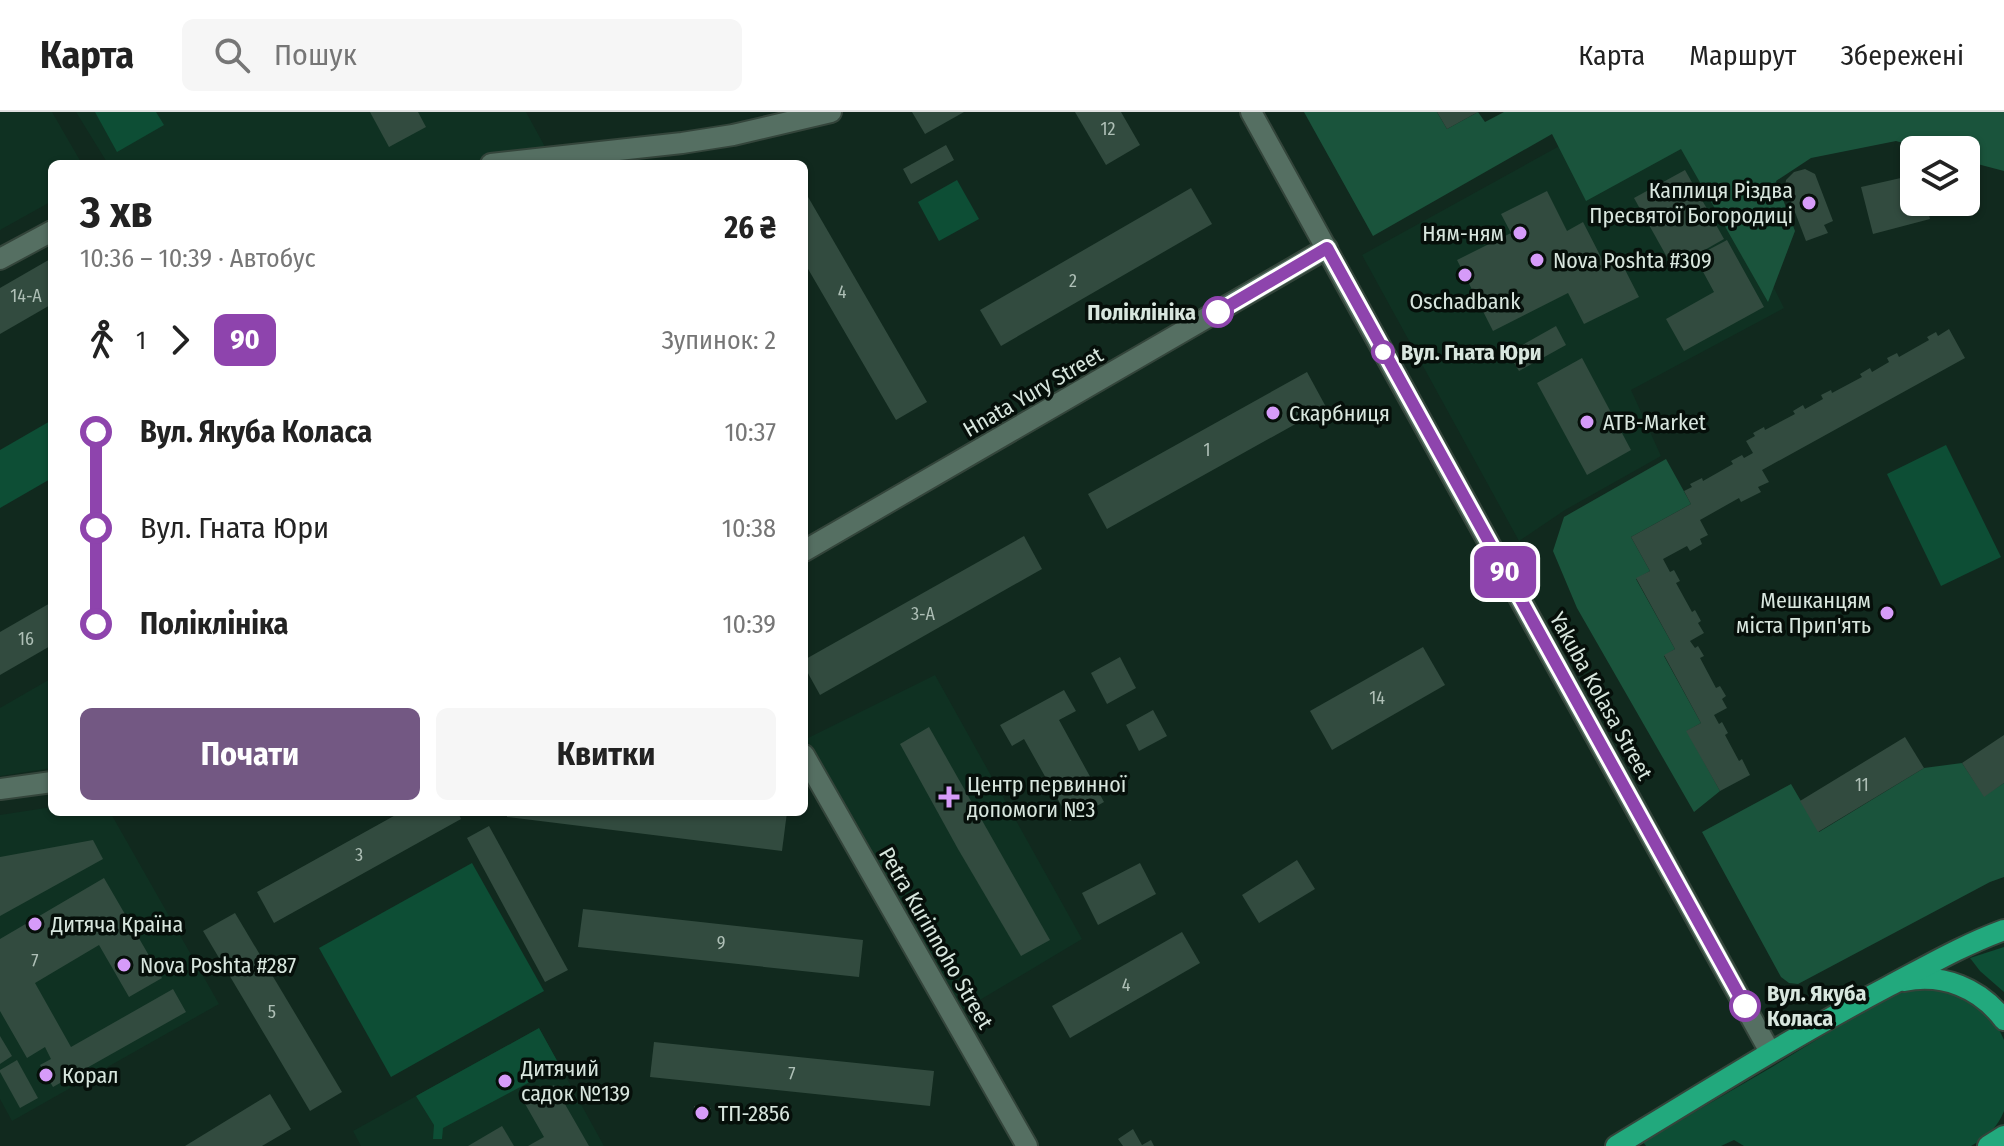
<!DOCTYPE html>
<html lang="uk">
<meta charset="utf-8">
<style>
body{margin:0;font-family:"Fira Sans Condensed",sans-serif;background:#f6f6f6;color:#222;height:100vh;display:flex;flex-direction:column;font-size:30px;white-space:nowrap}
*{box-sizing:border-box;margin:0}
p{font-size:26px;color:#767676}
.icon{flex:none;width:44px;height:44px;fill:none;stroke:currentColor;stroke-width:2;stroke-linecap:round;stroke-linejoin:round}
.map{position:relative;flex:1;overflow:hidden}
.sheet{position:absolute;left:48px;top:48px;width:760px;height:656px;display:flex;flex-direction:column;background:#fff;border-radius:12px;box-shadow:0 2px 6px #0004}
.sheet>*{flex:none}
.badge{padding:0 16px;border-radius:12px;font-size:28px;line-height:52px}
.controls{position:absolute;left:1900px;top:24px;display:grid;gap:16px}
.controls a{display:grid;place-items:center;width:80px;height:80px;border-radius:12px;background:#fff;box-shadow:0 2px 6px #0004;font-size:40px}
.map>.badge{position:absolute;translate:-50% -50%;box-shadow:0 0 0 4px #fff}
.legs{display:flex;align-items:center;gap:12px;height:88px;padding:0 32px;font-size:26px}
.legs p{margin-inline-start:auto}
.head{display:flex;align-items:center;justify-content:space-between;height:136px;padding:0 32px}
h1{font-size:44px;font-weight:700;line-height:60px}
.action{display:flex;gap:16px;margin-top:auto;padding:16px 32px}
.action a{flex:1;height:92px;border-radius:12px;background:#735883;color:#fff;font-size:32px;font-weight:700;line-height:92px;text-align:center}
.action a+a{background:#f6f6f6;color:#222}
ul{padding:0 32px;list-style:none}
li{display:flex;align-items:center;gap:28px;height:96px;font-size:30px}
li i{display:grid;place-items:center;width:12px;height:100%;margin:0 10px;background:currentColor}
li i::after{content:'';width:20px;height:20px;margin:-10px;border:6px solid;border-radius:50%;background:#fff}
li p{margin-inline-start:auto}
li:first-child i{background:linear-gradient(#0000 50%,currentColor 0)}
li:last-child i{background:linear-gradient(currentColor 50%,#0000 0)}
header{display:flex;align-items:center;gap:48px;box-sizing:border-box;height:112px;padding:0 40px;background:#fff;border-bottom:2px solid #e0e0e0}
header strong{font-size:38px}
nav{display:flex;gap:44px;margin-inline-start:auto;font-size:28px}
.search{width:560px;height:72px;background:#f6f6f6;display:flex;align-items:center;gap:20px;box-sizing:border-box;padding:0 28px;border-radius:12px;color:#767676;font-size:30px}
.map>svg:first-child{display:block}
.built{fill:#0f3122}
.green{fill:#0d4e35}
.forest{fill:#1a543c}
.building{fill:#324b3f}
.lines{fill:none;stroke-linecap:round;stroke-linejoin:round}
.minor-casing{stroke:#34453b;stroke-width:24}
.major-casing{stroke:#34453b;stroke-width:24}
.minor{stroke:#556f62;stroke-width:20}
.major{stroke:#22a97d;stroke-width:20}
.line-1-casing{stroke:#fff;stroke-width:18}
.line-1{stroke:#8e44ad;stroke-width:12}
.poi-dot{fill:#d69bf9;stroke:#060f0a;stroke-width:3}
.stop-1-dot{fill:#fff;stroke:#8e44ad;stroke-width:4}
.labels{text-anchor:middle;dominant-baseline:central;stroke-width:7;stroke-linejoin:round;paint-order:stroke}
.number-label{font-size:18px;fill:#aebfb6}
.poi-label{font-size:22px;fill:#d8e6de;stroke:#060f0a;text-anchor:start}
.stop-label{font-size:22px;font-weight:bold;fill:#d8e6de;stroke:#060f0a;text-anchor:start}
.street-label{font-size:22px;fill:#d8e6de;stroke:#060f0a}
</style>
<header>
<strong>Карта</strong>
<div class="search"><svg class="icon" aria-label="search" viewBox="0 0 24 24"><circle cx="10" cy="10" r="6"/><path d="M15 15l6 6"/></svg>Пошук</div>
<nav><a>Карта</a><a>Маршрут</a><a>Збережені</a></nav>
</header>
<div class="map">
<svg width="2004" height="1034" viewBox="0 0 2004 1034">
<rect width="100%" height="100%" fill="#11291e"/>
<g class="built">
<path d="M0 0H52L82 52H52V89L0 118Z"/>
<path d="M76 0H526L550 44 481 52H108Z"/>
<path d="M1621 0H1686L1784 196 1631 278 1661 344 1565 398 1519 429 1362 143Z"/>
<path d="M935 563 1082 827 963 898 806 627Z"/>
<path d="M52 566V656L0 664V596Z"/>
<path d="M52 695V700H110L219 892 12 1009 0 987V703Z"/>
<path d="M539 916 604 1034H361L353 1019Z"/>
</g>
<g class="green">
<path d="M95 0H156L164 13 117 40Z"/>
<path d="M957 68 979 107 939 129 918 90Z"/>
<path d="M52 308V366L0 396V338Z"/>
<path d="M1946 333 2001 445 1941 474 1887 362Z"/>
<path d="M472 751 544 879 391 965 319 836Z"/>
<path d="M2004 835V880L1980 859 1970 846Z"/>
<path d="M1933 875 1962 883 1980 893 1996 911 2004 928V999C1998 1015 1986 1026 1971 1034H1744L1734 1028 1721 1034H1646L1643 1030 1772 955 1901 876Z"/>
<path d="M539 916 560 954 443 1016 442 1027H433L434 1013 416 984Z"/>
</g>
<g class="forest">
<path d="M1304 0H1437L1447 17 1478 0 1485 10 1504 0H2004V59L1966 49V38H1928L1896 29 1811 46 1776 69 1795 119 1768 190 1681 37 1586 89 1552 22 1373 124Z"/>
<path d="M1666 347 1691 392 1631 425 1650 459 1636 467 1675 537 1664 544 1701 611 1687 619 1720 679 1694 700 1577 496 1553 439 1564 405Z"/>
<path d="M1962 651 1984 684 2004 671V765L1990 770 1798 872 1789 871 1781 865 1702 720 1791 672 1819 720 1924 656Z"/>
</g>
<g class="building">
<path d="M370 0H418L426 15 389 35Z"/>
<path d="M912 0H964L925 22Z"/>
<path d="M1075 0H1121L1140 33 1106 53Z"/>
<path d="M1437 0H1478L1447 17Z"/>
<path d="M946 33 954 48 911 72 903 57Z"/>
<path d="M1805 57 1815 62 1833 109 1824 113 1828 121 1806 129 1785 74 1786 68 1794 60Z"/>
<path d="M1685 58 1724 127 1673 156 1634 86Z"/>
<path d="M1914 63V90H1926L1930 107 1873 122 1861 75Z"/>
<path d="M1191 76 1212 112 1001 234 980 198Z"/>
<path d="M804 78 927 290 896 308 804 150Z"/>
<path d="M1547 79 1567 119 1583 110 1603 149 1617 142 1639 185 1584 212 1568 181 1493 219 1457 148 1511 121 1501 102Z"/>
<path d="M1727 128 1764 195 1684 239 1666 207 1714 180 1695 145Z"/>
<path d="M52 146V192L0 222V176Z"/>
<path d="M1556 214 1566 233 1519 259 1508 241Z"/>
<path d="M1949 217 1965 246 1762 358 1769 370 1758 375 1761 380 1741 390 1739 386 1700 408 1708 423 1700 427 1702 432 1690 439 1687 434 1663 447 1670 460 1674 458 1680 469 1676 471 1692 500 1695 498 1701 509 1698 511 1704 521 1690 529 1695 536 1698 534 1704 544 1700 546 1716 576 1720 574 1726 584 1722 587 1727 596 1714 603 1719 612 1722 610 1728 621 1725 623 1739 649 1742 647 1750 663 1720 679 1686 619 1701 611 1664 543 1675 537 1636 466 1650 459 1631 425 1691 392 1684 379 1692 375 1690 372 1702 366 1703 369 1733 352 1731 349 1742 343 1744 346 1753 341 1746 329 1755 324 1753 321 1764 315 1765 318 1795 302 1793 299 1803 293 1805 297 1823 287 1821 283 1831 278 1832 281 1862 265 1860 262 1870 256 1872 260 1889 250 1887 246 1897 241 1899 245 1929 228 1927 225 1936 220 1938 224Z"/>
<path d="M1582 246 1631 338 1587 363 1537 271Z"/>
<path d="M1307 260 1326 295 1107 417 1088 382Z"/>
<path d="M1024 424 1042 457 820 583 804 554V548Z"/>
<path d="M52 490V533L0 563V520Z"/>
<path d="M1423 535 1445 573 1332 638 1310 599Z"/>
<path d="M1120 545 1136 576 1107 592 1091 561Z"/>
<path d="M1064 578 1076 599 1059 608 1104 690 1070 709 1024 627 1012 634 1000 613Z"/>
<path d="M1153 598 1167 624 1139 639 1126 613Z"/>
<path d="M929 615 1050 828 1021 844 958 737 900 632Z"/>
<path d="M2004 623V671L1984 685 1962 651Z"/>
<path d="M1905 625 1924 656 1818 720 1800 689Z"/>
<path d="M401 700H458L461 707 274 811 257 780Z"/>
<path d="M507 700H787L782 739 507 705Z"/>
<path d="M489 714 568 858 545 870 467 726Z"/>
<path d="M93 728 103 747 0 804V745Z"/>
<path d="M1297 748 1315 777 1259 811 1242 783Z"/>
<path d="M1140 751 1156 782 1098 813 1082 781Z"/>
<path d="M104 766 162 866 129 885 99 833 35 871 71 935 173 877 186 900 53 975 40 953 51 947 45 935 27 946 0 899V827Z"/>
<path d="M583 797 863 828 859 865 578 835Z"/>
<path d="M235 801 342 980 310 999 203 819Z"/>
<path d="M1182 820 1200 851 1070 926 1052 894Z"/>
<path d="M0 924 12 944 0 952Z"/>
<path d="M654 930 934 959 930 994 650 965Z"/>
<path d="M17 948 38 986 20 996 0 960V958Z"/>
<path d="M554 973 589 1034H528L544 1025 524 990Z"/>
<path d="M270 982 291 1017 262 1034H185Z"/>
<path d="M694 994 711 996 710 1008 693 1005Z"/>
<path d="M502 1014 514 1034H468Z"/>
<path d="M1133 1017 1142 1033 1151 1028 1154 1034H1123L1118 1027Z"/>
</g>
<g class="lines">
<defs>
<g id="minor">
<path d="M1251 0 1770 940"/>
<path d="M491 52 682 31 733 23 831 0"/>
<path d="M0 147 52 119"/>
<path d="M804 439 1327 136"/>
<path d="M804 643 1027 1034"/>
<path d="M0 677 52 670"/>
</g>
<g id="major">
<path d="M1904 869C1943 861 1980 876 2004 908"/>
<path d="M1616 1034C1707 979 1796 923 1889 874 1927 854 1963 833 2004 818"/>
<path d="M1988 1034 2004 1024"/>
</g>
</defs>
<use href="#minor" class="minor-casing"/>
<use href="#major" class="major-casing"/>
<use href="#minor" class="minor"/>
<use href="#major" class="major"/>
</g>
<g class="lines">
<defs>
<path id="line-1" d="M1218 200 1327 136 1745 894"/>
</defs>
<use href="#line-1" class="line-1-casing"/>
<use href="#line-1" class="line-1"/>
</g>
<g class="poi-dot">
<circle cx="1809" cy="91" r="8"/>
<circle cx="1520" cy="121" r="8"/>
<circle cx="1537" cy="148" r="8"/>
<circle cx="1465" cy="163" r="8"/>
<circle cx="1273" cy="301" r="8"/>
<circle cx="1587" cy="310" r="8"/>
<circle cx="1887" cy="501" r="8"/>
<path d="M945 673h8v8h8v8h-8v8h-8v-8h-8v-8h8z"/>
<circle cx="35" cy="812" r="8"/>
<circle cx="124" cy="853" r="8"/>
<circle cx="46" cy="963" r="8"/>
<circle cx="505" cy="969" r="8"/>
<circle cx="702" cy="1001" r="8"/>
</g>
<g class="stop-1-dot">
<circle cx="1218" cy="200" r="14"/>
<circle cx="1383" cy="240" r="10"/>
<circle cx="1745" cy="894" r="14"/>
</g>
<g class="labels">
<g class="number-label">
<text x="1108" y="17">12</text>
<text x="1073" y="169">2</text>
<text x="842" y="180">4</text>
<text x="26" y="184">14-А</text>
<text x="1207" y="338">1</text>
<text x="923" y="502">3-А</text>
<text x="26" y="527">16</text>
<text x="1377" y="586">14</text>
<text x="1862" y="673">11</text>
<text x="359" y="743">3</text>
<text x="721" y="831">9</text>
<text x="35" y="849">7</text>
<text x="1126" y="873">4</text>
<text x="272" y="900">5</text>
<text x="792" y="962">7</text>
</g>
<g class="poi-label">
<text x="1793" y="78" text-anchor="end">Каплиця Різдва<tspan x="1793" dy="25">Пресвятої Богородиці</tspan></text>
<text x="1504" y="121" text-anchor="end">Ням-ням</text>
<text x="1553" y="148">Nova Poshta #309</text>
<text x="1465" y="189" text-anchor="middle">Oschadbank</text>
<text x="1289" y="301">Скарбниця</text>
<text x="1603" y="310">ATB-Market</text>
<text x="1871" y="488" text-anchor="end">Мешканцям<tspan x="1871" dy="25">міста Прип'ять</tspan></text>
<text x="967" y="672">Центр первинної<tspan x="967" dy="25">допомоги №3</tspan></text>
<text x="51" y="812">Дитяча Країна</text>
<text x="140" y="853">Nova Poshta #287</text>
<text x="521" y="956">Дитячий<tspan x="521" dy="25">садок №139</tspan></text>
<text x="62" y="963">Корал</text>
<text x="718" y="1001">ТП-2856</text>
</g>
<g class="stop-label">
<text x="1196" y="200" text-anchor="end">Поліклініка</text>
<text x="1401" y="240">Вул. Гната Юри</text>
<text x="1767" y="881">Вул. Якуба<tspan x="1767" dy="25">Коласа</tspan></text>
</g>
<g class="street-label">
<text transform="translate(1033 280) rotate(-30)">Hnata Yury Street</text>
<text transform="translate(1601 584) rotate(61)">Yakuba Kolasa Street</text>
<text transform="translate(936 826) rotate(60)">Petra Kurinnoho Street</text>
</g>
</g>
</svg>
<div class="controls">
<a><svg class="icon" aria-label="layers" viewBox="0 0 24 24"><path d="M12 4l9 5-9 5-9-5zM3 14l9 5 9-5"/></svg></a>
</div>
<b class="badge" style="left:1505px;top:460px;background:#8e44ad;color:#fff">90</b>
<section class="sheet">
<div class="head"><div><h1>3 хв</h1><p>10:36 – 10:39 · Автобус</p></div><b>26 ₴</b></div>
<div class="legs"><svg class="icon" aria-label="walk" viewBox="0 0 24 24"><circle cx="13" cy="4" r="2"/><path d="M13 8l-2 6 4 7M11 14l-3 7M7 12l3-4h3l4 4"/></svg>1<svg class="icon" aria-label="forward" viewBox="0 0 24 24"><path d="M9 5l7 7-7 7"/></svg><b class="badge" style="background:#8e44ad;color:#fff">90</b><p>Зупинок: 2</p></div>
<ul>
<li><i style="color:#8e44ad"></i><b>Вул. Якуба Коласа</b><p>10:37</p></li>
<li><i style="color:#8e44ad"></i><span>Вул. Гната Юри</span><p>10:38</p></li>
<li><i style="color:#8e44ad"></i><b>Поліклініка</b><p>10:39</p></li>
</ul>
<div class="action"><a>Почати</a><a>Квитки</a></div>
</section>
</div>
